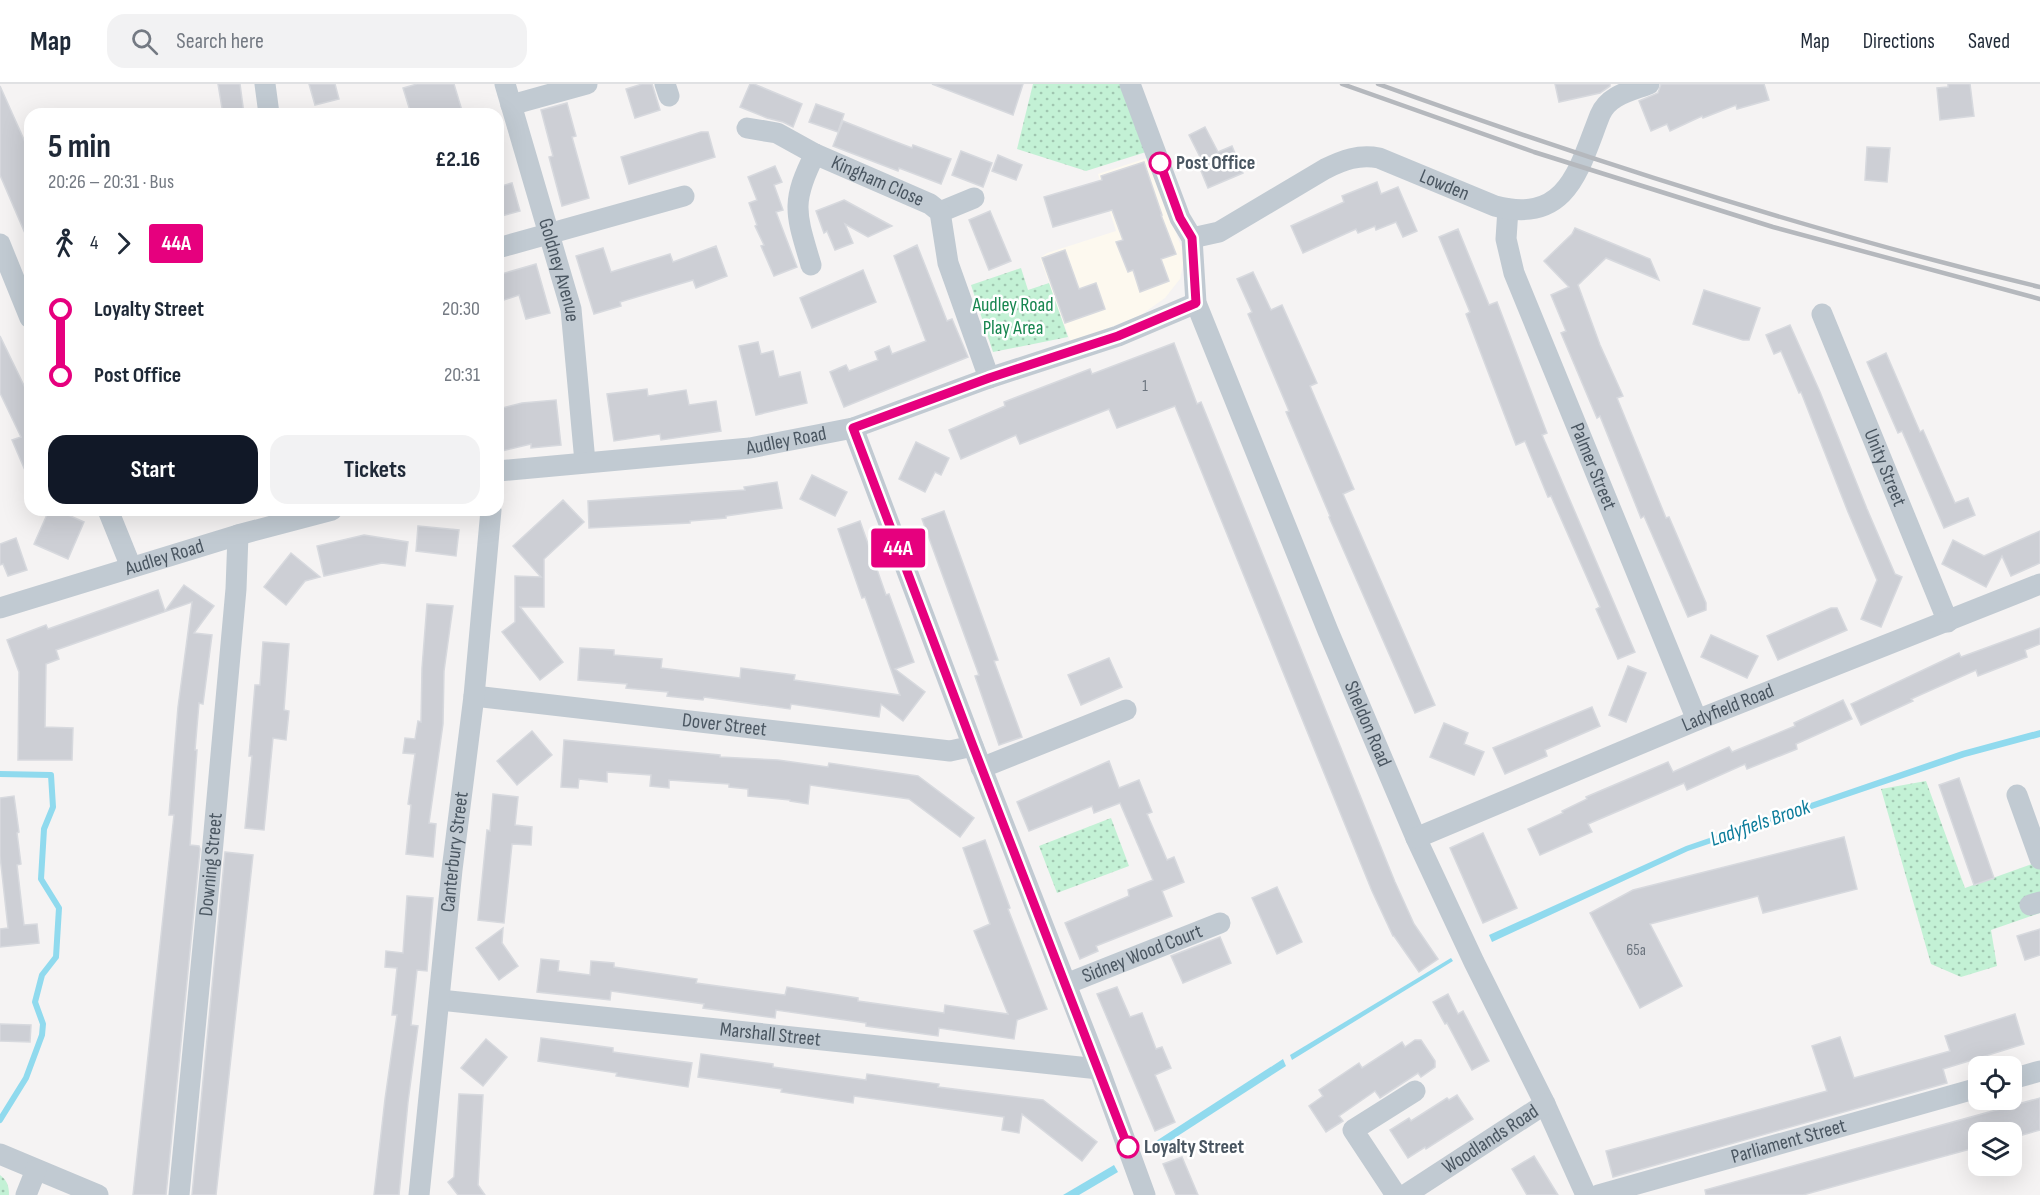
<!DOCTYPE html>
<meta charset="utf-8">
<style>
body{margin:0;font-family:"Sofia Sans Condensed",sans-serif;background:#f2f2f3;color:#1f2937;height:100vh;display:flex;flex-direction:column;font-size:22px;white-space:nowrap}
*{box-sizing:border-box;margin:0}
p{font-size:20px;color:#747a83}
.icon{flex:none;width:33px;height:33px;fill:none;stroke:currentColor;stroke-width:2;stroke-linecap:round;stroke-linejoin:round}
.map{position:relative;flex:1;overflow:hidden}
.panel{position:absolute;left:24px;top:24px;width:480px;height:408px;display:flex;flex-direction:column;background:#fff;border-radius:18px;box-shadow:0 6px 24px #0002}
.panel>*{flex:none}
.badge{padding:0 12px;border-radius:4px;font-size:21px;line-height:39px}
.buttons{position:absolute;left:1968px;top:972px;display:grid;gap:12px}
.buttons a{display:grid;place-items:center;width:54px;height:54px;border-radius:12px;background:#fff;box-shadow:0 6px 24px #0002;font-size:30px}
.map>.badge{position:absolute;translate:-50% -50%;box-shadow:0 0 0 3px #fff}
.legs{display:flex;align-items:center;gap:9px;height:66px;padding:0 24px;font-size:20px}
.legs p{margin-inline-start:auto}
.headline{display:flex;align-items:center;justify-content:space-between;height:102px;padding:0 24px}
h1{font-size:33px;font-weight:700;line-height:45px}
.button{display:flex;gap:12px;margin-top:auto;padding:12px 24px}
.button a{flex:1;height:69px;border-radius:18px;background:#111827;color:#fff;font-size:24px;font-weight:700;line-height:69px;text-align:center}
.button a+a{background:#f2f2f3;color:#1f2937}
ul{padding:0 24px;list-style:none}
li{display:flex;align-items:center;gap:21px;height:66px;font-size:22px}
li i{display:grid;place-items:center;width:9px;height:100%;margin:0 8px;background:currentColor}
li i::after{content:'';width:15px;height:15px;margin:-8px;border:4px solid;border-radius:50%;background:#fff}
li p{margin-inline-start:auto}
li:first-child i{background:linear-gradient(#0000 50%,currentColor 0)}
li:last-child i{background:linear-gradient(currentColor 50%,#0000 0)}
header{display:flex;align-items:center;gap:36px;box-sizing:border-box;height:84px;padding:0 30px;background:#fff;border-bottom:2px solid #e0e1e3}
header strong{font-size:28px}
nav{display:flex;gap:33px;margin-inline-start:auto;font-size:21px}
.search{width:420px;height:54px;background:#f2f2f3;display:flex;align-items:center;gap:15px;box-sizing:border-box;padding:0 21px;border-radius:18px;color:#747a83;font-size:22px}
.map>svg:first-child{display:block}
.commercial{fill:#fdf9ef}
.grass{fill:url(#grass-dots)}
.water{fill:#90daee}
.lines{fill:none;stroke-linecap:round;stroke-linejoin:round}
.stream{stroke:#90daee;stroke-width:6}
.building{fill:#cdcfd5;stroke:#d7d9de;stroke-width:1.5}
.street{stroke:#c1cad2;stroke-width:21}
.rail{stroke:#b5b8bd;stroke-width:4.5}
.line-1-casing{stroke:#fff;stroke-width:14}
.line-1{stroke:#e6007e;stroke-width:9}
.stop-1-dot{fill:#fff;stroke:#e6007e;stroke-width:3}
.labels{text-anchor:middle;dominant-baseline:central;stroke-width:5;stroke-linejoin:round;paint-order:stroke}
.number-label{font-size:16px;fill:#6b747e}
.stop-label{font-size:20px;font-weight:bold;fill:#4a5661;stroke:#fff;text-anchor:start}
.street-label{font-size:20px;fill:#4a5661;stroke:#fff}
.park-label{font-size:20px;fill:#17864f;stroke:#fff}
.water-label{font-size:21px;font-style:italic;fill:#0c7c9b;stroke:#fff}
</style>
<header>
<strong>Map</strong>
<div class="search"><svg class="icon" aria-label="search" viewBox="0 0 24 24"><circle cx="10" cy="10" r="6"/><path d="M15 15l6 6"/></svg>Search here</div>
<nav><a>Map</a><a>Directions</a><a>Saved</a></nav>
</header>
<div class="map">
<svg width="2040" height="1111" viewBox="0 0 2040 1111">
<defs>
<pattern id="grass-dots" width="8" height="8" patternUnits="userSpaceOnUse" patternTransform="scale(1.5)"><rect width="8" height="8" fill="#c3f1d5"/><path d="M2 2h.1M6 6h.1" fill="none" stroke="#a0c6b0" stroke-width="1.8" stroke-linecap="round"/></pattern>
</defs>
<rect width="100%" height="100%" fill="#f5f3f3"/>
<path class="commercial" d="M1147 74 1185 172 1180 195 1165 214 1141 231 1071 259 1040 174 1047 169 1116 147 1098 90Z"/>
<g class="grass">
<path d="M1033 0H1121L1146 68 1086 87 1017 65Z"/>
<path d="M1021 184 1028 206 1049 199 1068 253 993 268 971 201Z"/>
<path d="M1926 697 1965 804 2040 777V829L1991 846 1997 882 1961 893 1931 880 1881 705Z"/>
<path d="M1111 734 1129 782 1057 809 1039 762Z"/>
<path d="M0 1091C7 1096 9 1102 9 1111H0Z"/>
</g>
<g class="water">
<path d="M2040 646V653L1965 673 1688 767 1492 858 1489 851 1686 762 1962 667Z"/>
<path d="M1451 874 1453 877 1292 976 1290 971Z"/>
<path d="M1283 975 1286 982 1153 1068 1150 1061Z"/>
<path d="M1114 1081 1118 1088 1079 1111H1063Z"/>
</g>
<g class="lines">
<path class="stream" d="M0 690 51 691 53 723 44 745 41 795 59 824 56 873 42 891 35 918 43 940 42 951 26 994 0 1036"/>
</g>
<g class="building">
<path d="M218 0H240L244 30H223Z"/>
<path d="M309 0H335L339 15 315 21Z"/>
<path d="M417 0H454L463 30H411L403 4Z"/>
<path d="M642 0H652L660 26 635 34 626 5Z"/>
<path d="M750 0H754L802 20 793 43 783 38 767 34 740 23Z"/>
<path d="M932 0H1023L1013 31Z"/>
<path d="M1555 0H1610V2L1600 9 1559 18Z"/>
<path d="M1661 0H1764L1769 16 1737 25 1736 21 1703 34 1702 32 1670 47 1667 40 1651 47 1639 17 1658 9Z"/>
<path d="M1948 0H1970L1974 32 1940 36 1937 4 1948 3Z"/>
<path d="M0 2 26 60 30 57V161L0 91Z"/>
<path d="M567 19 576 52 572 53 589 114 562 122 549 73 553 72 541 26Z"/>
<path d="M816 20 844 30 838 48 809 38Z"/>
<path d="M843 37 891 56 912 64 913 61 951 75 941 100 899 84 898 87 833 62Z"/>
<path d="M1205 43 1218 68 1232 62 1243 89 1208 104 1197 77 1201 75 1189 51Z"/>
<path d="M701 48H708L715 73 629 100 621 73Z"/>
<path d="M1867 63 1890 64 1887 98 1865 96Z"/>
<path d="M961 67 992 79 983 103 952 91Z"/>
<path d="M998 71 1022 81 1016 96 992 87Z"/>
<path d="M1144 78 1162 131H1161L1176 170 1161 175 1169 197 1140 208 1133 186 1128 188 1116 158 1123 156 1112 126 1053 143 1044 113 1102 96 1101 92Z"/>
<path d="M775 82 782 98 774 101 783 126 776 128 797 183 774 192 761 162 764 161 755 142 757 141 749 119 757 116 748 93Z"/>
<path d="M1377 98 1381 110 1398 103 1417 147 1403 153 1396 138 1376 146 1375 142 1358 149 1356 145 1303 169 1291 142 1344 118 1342 112Z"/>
<path d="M512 99 520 127 498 133V103Z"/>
<path d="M844 116 892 142 868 153 845 140 853 159 835 166 827 147 824 149 816 127Z"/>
<path d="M990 127 1011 177 989 186 969 136Z"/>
<path d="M1575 144 1650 175 1659 196 1606 174 1578 201 1600 261 1623 312 1617 314 1666 434 1669 433 1706 519V526L1688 533 1644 432 1641 434 1600 332 1597 334 1561 249 1566 247 1551 211 1569 203 1544 177 1572 150Z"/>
<path d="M1458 145 1489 221 1497 218 1547 349 1542 351 1635 568 1618 575 1596 525 1600 523 1551 412 1548 413 1525 357 1516 361 1466 230 1470 228 1439 153Z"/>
<path d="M917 161 947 237 952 235 968 273 844 323 830 288 846 281 849 287 878 276 875 268 889 262 892 270 926 257 894 172Z"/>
<path d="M716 162 727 192 696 204 693 196 620 218 621 222 594 230 576 172 603 164 611 188 670 170 673 178Z"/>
<path d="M1065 166 1079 205 1096 199 1105 225 1065 239 1042 174Z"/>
<path d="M536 180 550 229 526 235 519 211 498 218V191Z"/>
<path d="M863 186 876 218 812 244 800 214Z"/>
<path d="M1253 188 1271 226 1282 221 1317 299 1310 302 1354 405 1343 410 1435 621 1415 629 1329 433 1330 432 1286 328 1289 327 1248 230 1252 228 1237 195Z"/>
<path d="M1704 206 1760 224 1749 256H1743L1693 240Z"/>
<path d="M1790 241 1820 308 1867 425 1895 490 1902 493 1881 543 1861 535 1877 496 1848 428 1801 308 1799 309 1781 267 1774 270 1766 251Z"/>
<path d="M0 252 30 314V398L12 356 21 353 0 309Z"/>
<path d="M758 258 761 270 773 267 779 293 800 288 807 319 756 331 739 262Z"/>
<path d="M1174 259 1197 320 1201 318 1395 798 1414 840 1438 875 1419 888 1394 852H1393L1372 807 1175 322 1117 344 1109 325 1020 360 1016 351 961 375 949 346 1005 322 1004 318 1090 285 1092 290Z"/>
<path d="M1886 269 1920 348 1923 346 1955 419 1968 414 1975 431 1944 444 1902 347 1898 349 1867 278Z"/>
<path d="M647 305 648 312 686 306 689 321 716 317 721 347 661 356 660 350 614 357 607 310Z"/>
<path d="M556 316 561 361 531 364V360L498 368V325L522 319Z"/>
<path d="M916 358 949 374 941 391 935 388 925 408 899 395Z"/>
<path d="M812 391 847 408 835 432 800 415Z"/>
<path d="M777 398 782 424 726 432V434L690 437V439L589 444 588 417 745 406 744 403Z"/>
<path d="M563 416 584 438 544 475V523H520L563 578 540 596 502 548 515 538V492L541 493 513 462Z"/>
<path d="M49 426H57L84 438 68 475 34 460Z"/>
<path d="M944 427 998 576 994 577 1022 653 999 661 975 592 979 591 922 435Z"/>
<path d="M860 437 886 511 889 510 914 578 895 585 925 608 903 637 881 620 879 633 791 620 790 625 704 613 703 616 667 612 668 608 626 604 627 600 578 596 580 564 614 566V571L662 575 661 584 740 594 741 584 795 591 794 596 900 611 865 513 862 514 838 445Z"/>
<path d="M418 442 459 446 456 472 416 467Z"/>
<path d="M2040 447V479L2011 492 2002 472 1986 503 1942 480 1953 456 1984 472Z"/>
<path d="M364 451 408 458 405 482 382 479 324 492 317 462Z"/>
<path d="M16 454 27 486 8 492 3 480 0 481V460Z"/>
<path d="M291 469 320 493 305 497 286 521 264 503Z"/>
<path d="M184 501 214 522 194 549 212 551 203 620 199 619 195 666H197L190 761 199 762 200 765 166 1111H133L174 731H169L178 623 192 518 56 566 59 575 46 580 45 643 73 644 72 676H18L19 588 7 556 46 541 48 545 158 506 165 527Z"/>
<path d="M427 520 453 522 444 587 443 640 429 739 436 740 433 773 406 770 411 721 408 720 415 670 403 669 405 654 415 655 418 637 421 638 422 584Z"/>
<path d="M1831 524H1837L1847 546 1778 576 1767 552Z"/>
<path d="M2040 544V560L2025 566 2027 573 1978 592 1976 586 1911 615 1913 617 1861 641 1851 620 1959 569 1961 573Z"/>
<path d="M1711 551 1758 572 1747 594 1701 573Z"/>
<path d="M263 558 289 560 284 626 289 627 286 656 273 654 264 746 245 744 252 672H249L255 601H260Z"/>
<path d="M1109 574 1122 603 1081 621 1068 591Z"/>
<path d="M1628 582 1646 589 1626 638 1609 631Z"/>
<path d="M1843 616 1852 635 1796 660 1797 665 1747 685 1745 680 1687 706 1684 699 1588 740 1592 748 1540 771 1528 745 1563 729 1562 727 1587 715 1586 713 1668 678 1673 688 1729 663 1732 668 1795 642 1794 639Z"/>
<path d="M1592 623 1600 642 1545 666 1547 672 1505 690 1493 664Z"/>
<path d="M1444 639 1468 649 1464 660 1484 668 1474 691 1430 673Z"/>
<path d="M532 647 552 671 517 701 497 677Z"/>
<path d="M564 656 720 671V673L778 676 828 683 829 679 918 692 974 734 960 753 909 715 810 701 808 720 790 717V716L748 712V705L729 703V700L669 696V704L650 702 651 691 607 688V698L579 695 578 704 561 703Z"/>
<path d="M1109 677 1119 704 1139 696 1152 728 1147 730 1167 776 1174 773 1184 798 1162 807 1172 832 1096 862 1098 867 1080 875 1065 839 1129 812 1128 806 1153 796 1120 719 1094 729 1092 722 1029 747 1017 718Z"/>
<path d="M1959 694 1994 794 1974 801 1939 701Z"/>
<path d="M493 710 518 713 515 741 532 743 531 761 512 760 504 839 478 836 487 746 490 747Z"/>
<path d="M14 712 19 748 17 749 21 780 17 781 24 841 37 840 39 859 0 863V845L8 844 0 772V714Z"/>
<path d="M1483 749 1517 824 1483 839 1450 764Z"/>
<path d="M1844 753 1857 805 1763 829 1758 812 1650 840 1682 902 1640 924 1590 829 1633 806Z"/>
<path d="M985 756 1010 824 1008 825 1047 925 1017 936 1014 955 939 944 938 952 866 942V939L776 926 775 934 703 924 704 920 611 907 610 916 537 908 541 875 559 877 558 887 590 891 591 877 614 879V883L697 895 696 899 785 911 787 903 858 914V917L944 929 945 921 1008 930 974 847 990 840 963 764Z"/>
<path d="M225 768 253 771 216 1111H192Z"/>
<path d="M1277 803 1302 858 1277 870 1252 814Z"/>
<path d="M407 812 433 814 427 887 417 886 411 941 418 942 408 1018 399 1111H374L385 1015 397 931H392L397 884 385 883 386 867 403 869Z"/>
<path d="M503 844 502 859 518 882 499 896 476 864Z"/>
<path d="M2040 845V871L2025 876 2017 852Z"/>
<path d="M1220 853 1231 879 1183 899 1171 872Z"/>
<path d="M1117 903 1130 933 1142 929 1156 965 1162 963 1171 984 1155 991 1175 1038 1155 1047 1097 910Z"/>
<path d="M1448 910 1458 930 1463 927 1489 977 1472 986 1447 939 1445 940 1433 918Z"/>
<path d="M2015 930 2024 960 1943 985 1947 999 1613 1093 1606 1067 1827 1007 1812 962 1840 953 1854 994 1950 967 1945 952Z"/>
<path d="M0 940 31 941 30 958 0 957Z"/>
<path d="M541 954 613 964V968L692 979 688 1003 616 992 617 989 538 977Z"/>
<path d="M486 955 507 973 483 1002 461 984Z"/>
<path d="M1415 956H1421L1435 977V983L1421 993 1418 989 1380 1014 1375 1007 1339 1032 1343 1037 1326 1048 1309 1022 1323 1012 1319 1006 1359 979 1362 984 1402 958 1405 963Z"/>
<path d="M701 970 773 980V983L866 996 867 990 939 1000 938 1003 1043 1016 1097 1058 1082 1077 1022 1030 1019 1049 1002 1046 1004 1033 854 1012 853 1019 781 1008 782 1005 698 993Z"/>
<path d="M459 1010 483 1011 478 1101 485 1111H458L448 1098 454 1093Z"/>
<path d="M1457 1011 1473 1035 1426 1065 1425 1063 1408 1074 1390 1046 1409 1034 1411 1037 1447 1014 1449 1016Z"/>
<path d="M2040 1014V1046L2012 1054V1048H1978V1063L1803 1111H1706L1705 1106Z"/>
<path d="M1534 1072 1558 1111H1527L1512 1085Z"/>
<path d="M1182 1073 1198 1111H1176L1163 1080Z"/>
</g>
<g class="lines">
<g class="street">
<path d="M265 0 269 30"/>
<path id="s1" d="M505 0 571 225 585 378"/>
<path d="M665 0 669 12"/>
<path id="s2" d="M1130 0 1180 134 1192 154 1196 219 1328 547 1416 754 1474 878 1545 1020 1586 1111"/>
<path d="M511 21 587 0"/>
<path d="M747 44 777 49 815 70"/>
<path id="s3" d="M1508 125 1506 155 1514 189 1697 636"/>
<path d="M940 128 974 114"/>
<path id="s4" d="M1192 154 1219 148 1325 85C1343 76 1359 70 1379 74L1495 122C1568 141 1579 84 1600 31 1608 11 1631 7 1649 0"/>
<path d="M0 160 30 234"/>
<path d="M498 164 684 112"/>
<path id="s5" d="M811 181C796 130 790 119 815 70L930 120 940 128 948 179 989 294"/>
<path id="s6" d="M1822 230 1948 538"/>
<path d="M853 344 973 662 1099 985 1145 1111"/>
<path id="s7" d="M498 387 750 364 853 344 989 294 1118 252 1196 219"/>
<path d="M108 426 131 483"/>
<path id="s8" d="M0 524 238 451 332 426"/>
<path id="s9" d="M474 612 950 667 973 662"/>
<path d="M981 684 1126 626"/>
<path d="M2017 711 2040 775"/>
<path id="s10" d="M1416 754 1697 636 2040 500"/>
<path d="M2030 821 2040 818"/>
<path id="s11" d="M1066 900 1220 839"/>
<path id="s12" d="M440 916 1099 985"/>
<path d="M2012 995 2040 987"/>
<path d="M0 1070 98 1111"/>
<path d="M26 1111 36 1086"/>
<path id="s13" d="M179 1111 213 759 236 505 238 451"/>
<path id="s14" d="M419 1111 452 786 474 612 491 426"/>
<path d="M1396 1111 1353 1046 1415 1007"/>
<path id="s15" d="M1405 1111 1545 1020"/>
<path id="s16" d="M1598 1111 1978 1004"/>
</g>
<g class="rail">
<path d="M1342 0 1534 68 1773 143 2040 215"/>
<path d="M1378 0C1594 78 1816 149 2040 203"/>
</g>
</g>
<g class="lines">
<defs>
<path id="line-1" d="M1128 1063 973 662 853 344 989 294 1118 252 1196 219 1192 154 1180 134 1160 79"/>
</defs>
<use href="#line-1" class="line-1-casing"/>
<use href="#line-1" class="line-1"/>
</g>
<g class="stop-1-dot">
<circle cx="1160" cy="79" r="10"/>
<circle cx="1128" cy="1063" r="10"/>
</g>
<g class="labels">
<g class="number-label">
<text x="1145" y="302">1</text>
<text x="1636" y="866">65a</text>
</g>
<g class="stop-label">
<text x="1176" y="79">Post Office</text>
<text x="1144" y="1063">Loyalty Street</text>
</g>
<g class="street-label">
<text stroke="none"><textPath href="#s5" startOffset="184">Kingham Close</textPath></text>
<text stroke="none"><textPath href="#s4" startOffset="278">Lowden</textPath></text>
<text stroke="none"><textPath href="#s1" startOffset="194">Goldney Avenue</textPath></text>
<text stroke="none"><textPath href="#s7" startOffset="290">Audley Road</textPath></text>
<text stroke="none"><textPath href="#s3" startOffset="274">Palmer Street</textPath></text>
<text stroke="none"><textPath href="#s6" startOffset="166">Unity Street</textPath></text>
<text stroke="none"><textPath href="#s8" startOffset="172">Audley Road</textPath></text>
<text stroke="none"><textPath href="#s10" startOffset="338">Ladyfield Road</textPath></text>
<text stroke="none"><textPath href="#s9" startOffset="252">Dover Street</textPath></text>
<text stroke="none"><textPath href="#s2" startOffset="686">Sheldon Road</textPath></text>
<text stroke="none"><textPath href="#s14" startOffset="345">Canterbury Street</textPath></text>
<text stroke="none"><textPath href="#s13" startOffset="332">Downing Street</textPath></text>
<text stroke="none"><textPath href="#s11" startOffset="82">Sidney Wood Court</textPath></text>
<text stroke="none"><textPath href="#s12" startOffset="332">Marshall Street</textPath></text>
<text stroke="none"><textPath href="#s15" startOffset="102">Woodlands Road</textPath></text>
<text stroke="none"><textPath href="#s16" startOffset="198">Parliament Street</textPath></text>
</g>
<g class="park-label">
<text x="1013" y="221">Audley Road<tspan x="1013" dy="23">Play Area</tspan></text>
</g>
<g class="water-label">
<text transform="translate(1760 739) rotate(-19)">Ladyfiels Brook</text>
</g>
</g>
</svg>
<div class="buttons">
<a><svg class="icon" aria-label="locate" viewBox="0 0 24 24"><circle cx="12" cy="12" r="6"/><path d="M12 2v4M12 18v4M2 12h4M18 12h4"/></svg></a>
<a><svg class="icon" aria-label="layers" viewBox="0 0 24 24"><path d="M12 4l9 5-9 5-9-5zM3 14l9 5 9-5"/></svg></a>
</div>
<b class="badge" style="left:898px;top:464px;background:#e6007e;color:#fff">44A</b>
<section class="panel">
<div class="headline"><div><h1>5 min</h1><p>20:26 – 20:31 · Bus</p></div><b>£2.16</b></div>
<div class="legs"><svg class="icon" aria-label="walk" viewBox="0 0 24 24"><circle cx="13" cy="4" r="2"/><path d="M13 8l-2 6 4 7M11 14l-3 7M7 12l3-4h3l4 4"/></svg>4<svg class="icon" aria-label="forward" viewBox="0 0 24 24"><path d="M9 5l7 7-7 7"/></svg><b class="badge" style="background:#e6007e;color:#fff">44A</b></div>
<ul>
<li><i style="color:#e6007e"></i><b>Loyalty Street</b><p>20:30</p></li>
<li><i style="color:#e6007e"></i><b>Post Office</b><p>20:31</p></li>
</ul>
<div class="button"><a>Start</a><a>Tickets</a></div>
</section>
</div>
